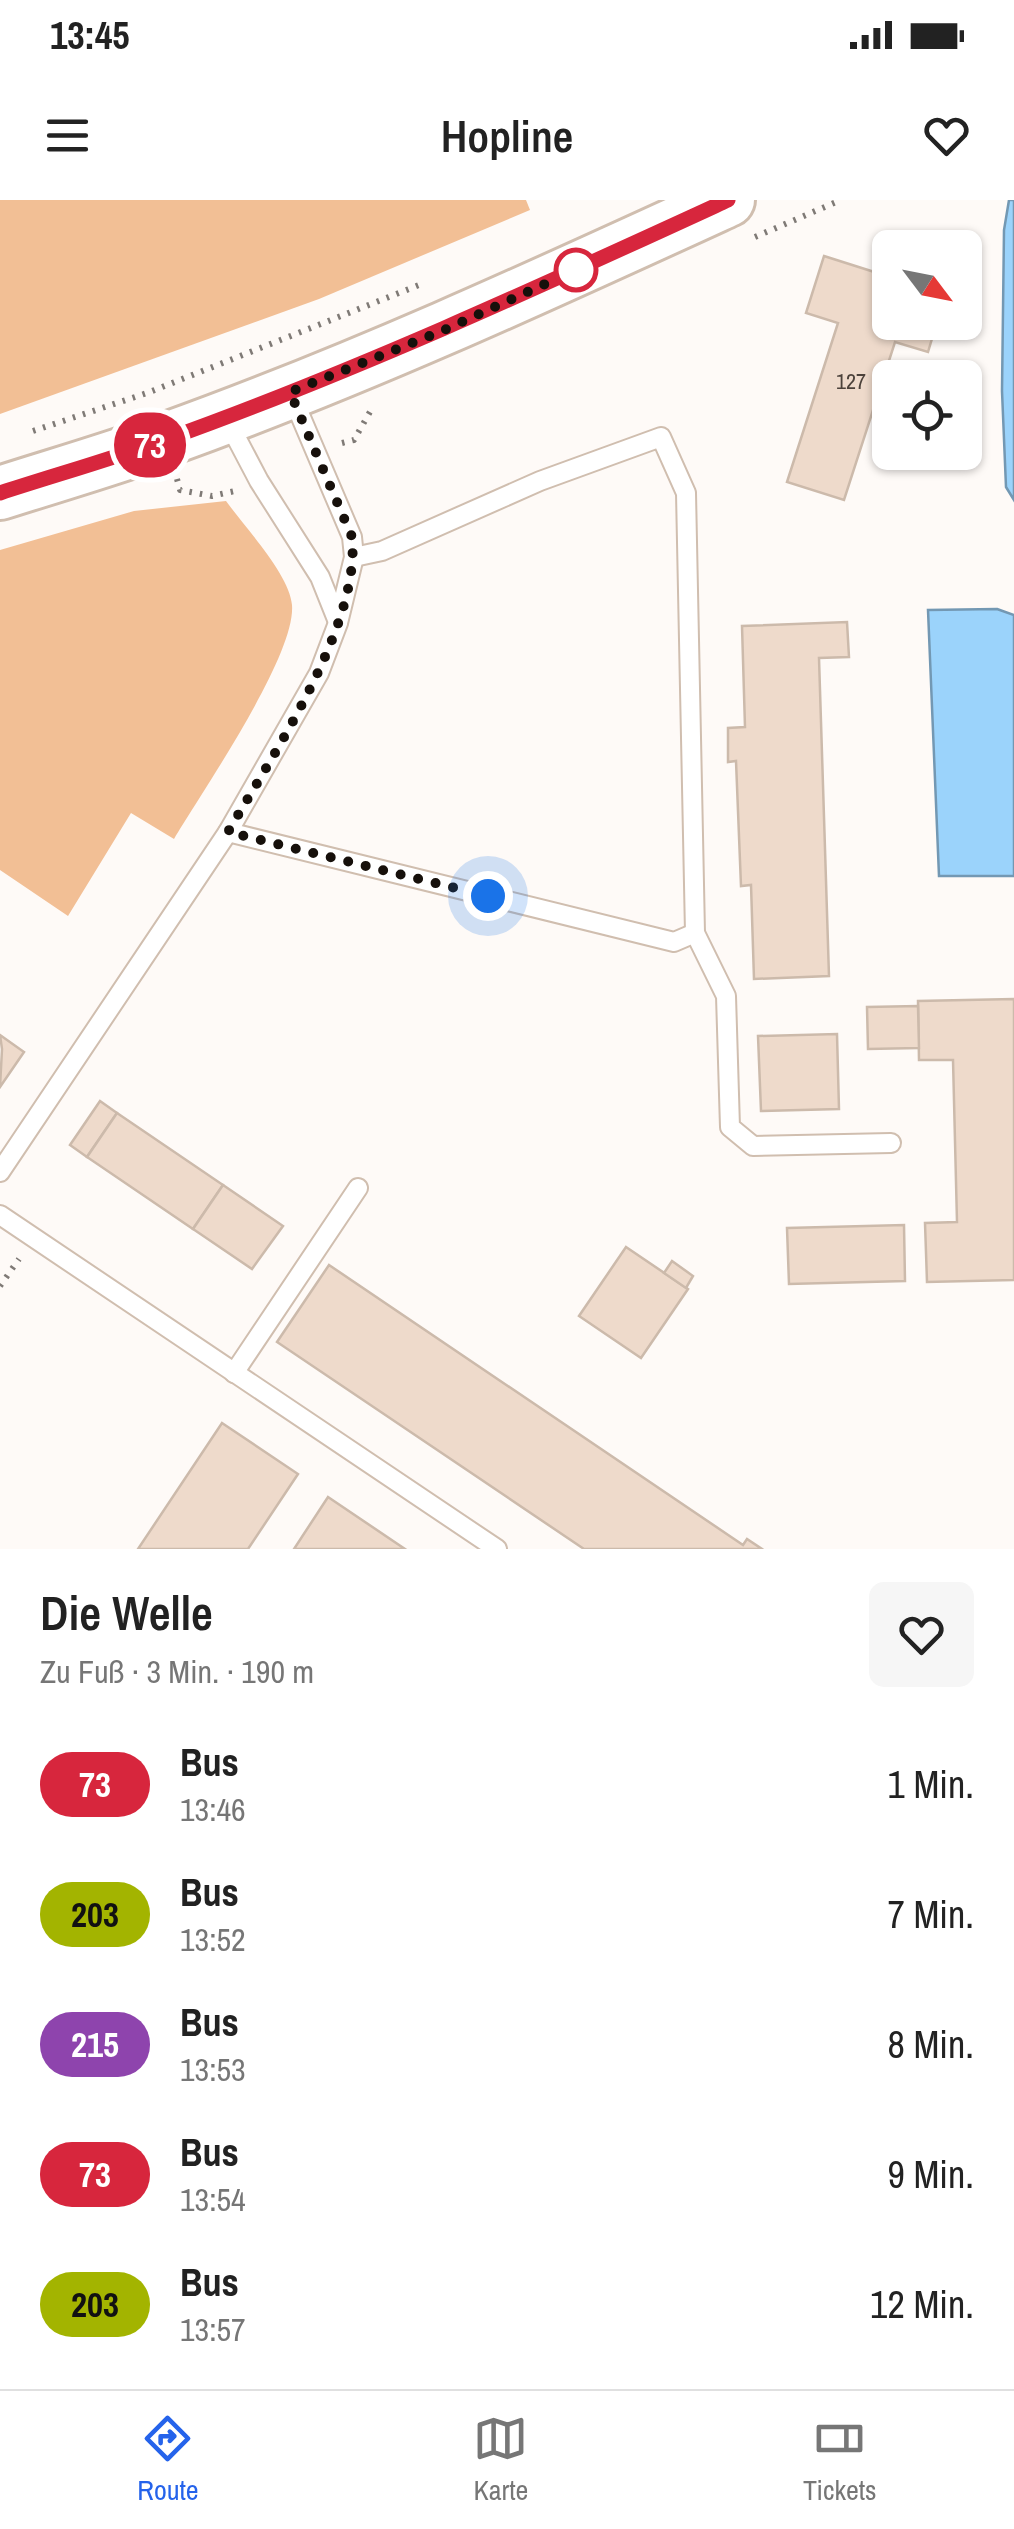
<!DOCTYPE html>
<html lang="de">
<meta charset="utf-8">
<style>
body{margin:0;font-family:"Archivo Narrow",sans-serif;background:#f6f6f6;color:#222;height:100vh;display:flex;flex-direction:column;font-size:38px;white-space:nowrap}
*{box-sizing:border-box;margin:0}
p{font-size:32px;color:#767676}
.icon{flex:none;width:55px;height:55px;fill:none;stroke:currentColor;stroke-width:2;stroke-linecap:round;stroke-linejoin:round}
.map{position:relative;height:1349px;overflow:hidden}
.sheet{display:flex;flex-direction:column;background:#fff;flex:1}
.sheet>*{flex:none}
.badge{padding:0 20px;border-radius:32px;font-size:35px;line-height:65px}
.needle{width:65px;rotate:122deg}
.tools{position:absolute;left:872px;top:30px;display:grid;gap:20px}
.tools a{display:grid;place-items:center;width:110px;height:110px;border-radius:15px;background:#fff;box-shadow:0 2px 8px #0004;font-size:50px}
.you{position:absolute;width:50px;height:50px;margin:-25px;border:8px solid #fff;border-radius:50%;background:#1a73e8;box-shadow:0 0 0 15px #1a73e833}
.map>.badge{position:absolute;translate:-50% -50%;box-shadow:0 0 0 5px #fff}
.round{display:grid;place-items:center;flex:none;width:105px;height:105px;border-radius:15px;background:#f6f6f6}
.overview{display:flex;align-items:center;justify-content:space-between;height:170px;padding:0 40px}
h1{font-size:48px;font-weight:600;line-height:75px}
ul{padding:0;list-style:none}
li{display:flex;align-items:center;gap:30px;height:130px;padding:0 40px}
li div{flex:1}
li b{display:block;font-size:38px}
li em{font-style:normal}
li .badge{min-width:110px;font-weight:700;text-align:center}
.status{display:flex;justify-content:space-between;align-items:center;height:70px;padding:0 50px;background:#fff;direction:ltr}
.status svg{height:28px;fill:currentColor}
header{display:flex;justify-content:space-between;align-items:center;height:130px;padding:0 40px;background:#fff;font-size:45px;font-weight:600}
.dock{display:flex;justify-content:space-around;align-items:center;height:140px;border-top:2px solid #e0e0e0;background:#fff;font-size:28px;color:#767676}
.dock a{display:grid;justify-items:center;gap:5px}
.dock .current{color:#2563eb}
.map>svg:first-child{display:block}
.forest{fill:#f2bf95}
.water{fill:#9bd3fb;stroke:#7398b3;stroke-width:2.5}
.building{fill:#eedacb;stroke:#ccbaab;stroke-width:2.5}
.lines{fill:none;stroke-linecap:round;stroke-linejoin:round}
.lane-casing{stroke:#d0beaf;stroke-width:22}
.secondary-casing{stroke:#d0beaf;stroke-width:58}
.path{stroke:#7f7a76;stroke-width:6;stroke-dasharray:2.5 8;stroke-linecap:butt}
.lane{stroke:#fff;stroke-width:18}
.secondary{stroke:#fff;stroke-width:52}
.line-casing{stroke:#fff;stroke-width:22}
.line{stroke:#d7263d;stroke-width:15}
.walk{stroke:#16100b;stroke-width:10;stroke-dasharray:0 18}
.stop-dot{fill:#fff;stroke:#d7263d;stroke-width:5}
.labels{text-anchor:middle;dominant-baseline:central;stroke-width:8;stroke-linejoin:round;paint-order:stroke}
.number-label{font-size:22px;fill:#4c423b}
</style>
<div class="status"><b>13:45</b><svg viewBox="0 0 49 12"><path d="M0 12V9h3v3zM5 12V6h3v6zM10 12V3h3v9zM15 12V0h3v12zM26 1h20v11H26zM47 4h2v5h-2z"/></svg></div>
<header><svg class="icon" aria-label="menu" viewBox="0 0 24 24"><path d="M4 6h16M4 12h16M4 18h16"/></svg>Hopline<svg class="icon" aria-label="heart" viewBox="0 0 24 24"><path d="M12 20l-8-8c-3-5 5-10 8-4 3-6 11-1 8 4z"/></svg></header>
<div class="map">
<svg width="1014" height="1349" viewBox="0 0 1014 1349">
<rect width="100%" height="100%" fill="#fefaf7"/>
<g class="forest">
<path d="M0 0H526L530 10 319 99 0 214Z"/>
<path d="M226 301C244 326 290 375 292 405 296 456 203 590 174 639L131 613 68 716 0 670V350L134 311Z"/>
</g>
<g class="water">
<path d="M1009 0H1014V300L1006 287 1002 191 1004 30Z"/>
<path d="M997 409 1014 415V676H939L928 410Z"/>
</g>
<g class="building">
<path d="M824 56 890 77V122H937L928 152 895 142 844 300 787 282 838 123 806 113Z"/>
<path d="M847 422 849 457 819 458 829 776 754 779 751 685 741 686 736 561 728 562V528L745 527 742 426Z"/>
<path d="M1014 799V1080L927 1082 925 1023 957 1022 953 860H919L918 801Z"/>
<path d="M918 806 919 848 868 849 867 807Z"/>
<path d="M837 834 839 909 761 911 758 836Z"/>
<path d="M0 835 24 852 0 887 2 849Z"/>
<path d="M100 901 117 913 87 957 70 945Z"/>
<path d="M117 913 223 985 193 1029 87 957Z"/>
<path d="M223 985 283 1026 252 1069 193 1029Z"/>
<path d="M904 1025 905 1081 789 1084 787 1028Z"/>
<path d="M626 1047 688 1089 641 1158 579 1116Z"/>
<path d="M672 1061 693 1076 686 1088 664 1073Z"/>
<path d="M329 1065 743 1345 747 1339 762 1349H584L277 1142Z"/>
<path d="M222 1223 298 1274 248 1349H138Z"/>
<path d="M328 1297 405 1349H294Z"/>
</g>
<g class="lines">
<defs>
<g id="lane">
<path d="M228 222 259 281 320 377 338 422"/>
<path d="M354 357 382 351 540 281 661 237 686 293 695 733 726 796 730 927 753 946 891 943"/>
<path d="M228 632 674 742 695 733"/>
<path d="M0 972 228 632 319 473 338 423 354 357 352 337 291 194"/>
<path d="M0 1015 497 1349"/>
<path d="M234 1173 358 988"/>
</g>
<path id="secondary" d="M0 293C56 275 112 259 167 239 359 170 543 85 728 0"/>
</defs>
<use href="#lane" class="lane-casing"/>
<use href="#secondary" class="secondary-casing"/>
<g class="path">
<path d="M755 37 841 0"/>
<path d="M33 231 147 193 419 85"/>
<path d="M342 243 354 240 371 210"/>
<path d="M177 279 180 290 212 296 235 291"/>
<path d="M0 1086 19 1059"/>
</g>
<use href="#lane" class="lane"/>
<use href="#secondary" class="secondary"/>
</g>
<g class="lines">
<defs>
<path id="line" d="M0 293C55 275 112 259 167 239 359 170 543 85 728 0"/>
</defs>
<use href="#line" class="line-casing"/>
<use href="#line" class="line"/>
<path class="walk" d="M488 696 228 632C272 556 361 425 352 337L290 192 442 131 578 69 576 70"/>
</g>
<circle class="stop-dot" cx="576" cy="70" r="20"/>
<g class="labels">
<g class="number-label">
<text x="851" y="181">127</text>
</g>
</g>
</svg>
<div class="tools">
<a><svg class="needle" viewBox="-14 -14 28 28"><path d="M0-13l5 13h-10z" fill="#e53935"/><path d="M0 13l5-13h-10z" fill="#767676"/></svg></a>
<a><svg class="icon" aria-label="locate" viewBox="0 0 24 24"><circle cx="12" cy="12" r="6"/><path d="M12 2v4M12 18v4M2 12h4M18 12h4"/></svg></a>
</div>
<div class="you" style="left:488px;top:696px"></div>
<b class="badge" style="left:150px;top:245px;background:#d7263d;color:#fff">73</b>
</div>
<section class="sheet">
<div class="overview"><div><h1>Die Welle</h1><p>Zu Fuß · 3 Min. · 190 m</p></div><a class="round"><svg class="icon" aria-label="heart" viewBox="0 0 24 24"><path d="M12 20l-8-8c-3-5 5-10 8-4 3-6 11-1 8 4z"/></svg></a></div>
<ul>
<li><span class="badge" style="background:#d7263d;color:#fff">73</span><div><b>Bus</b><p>13:46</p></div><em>1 Min.</em></li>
<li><span class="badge" style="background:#a3b400;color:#111">203</span><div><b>Bus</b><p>13:52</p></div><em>7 Min.</em></li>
<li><span class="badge" style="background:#8e44ad;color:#fff">215</span><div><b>Bus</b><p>13:53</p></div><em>8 Min.</em></li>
<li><span class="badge" style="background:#d7263d;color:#fff">73</span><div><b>Bus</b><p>13:54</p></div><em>9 Min.</em></li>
<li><span class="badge" style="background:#a3b400;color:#111">203</span><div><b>Bus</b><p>13:57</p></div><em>12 Min.</em></li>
</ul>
</section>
<nav class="dock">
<a class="current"><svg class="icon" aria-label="directions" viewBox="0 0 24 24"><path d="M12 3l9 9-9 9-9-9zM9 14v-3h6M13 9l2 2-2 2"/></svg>Route</a>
<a><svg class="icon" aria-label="map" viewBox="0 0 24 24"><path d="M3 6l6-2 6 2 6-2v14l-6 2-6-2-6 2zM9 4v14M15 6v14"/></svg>Karte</a>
<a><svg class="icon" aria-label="tickets" viewBox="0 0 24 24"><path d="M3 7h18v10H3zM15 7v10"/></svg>Tickets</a>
</nav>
